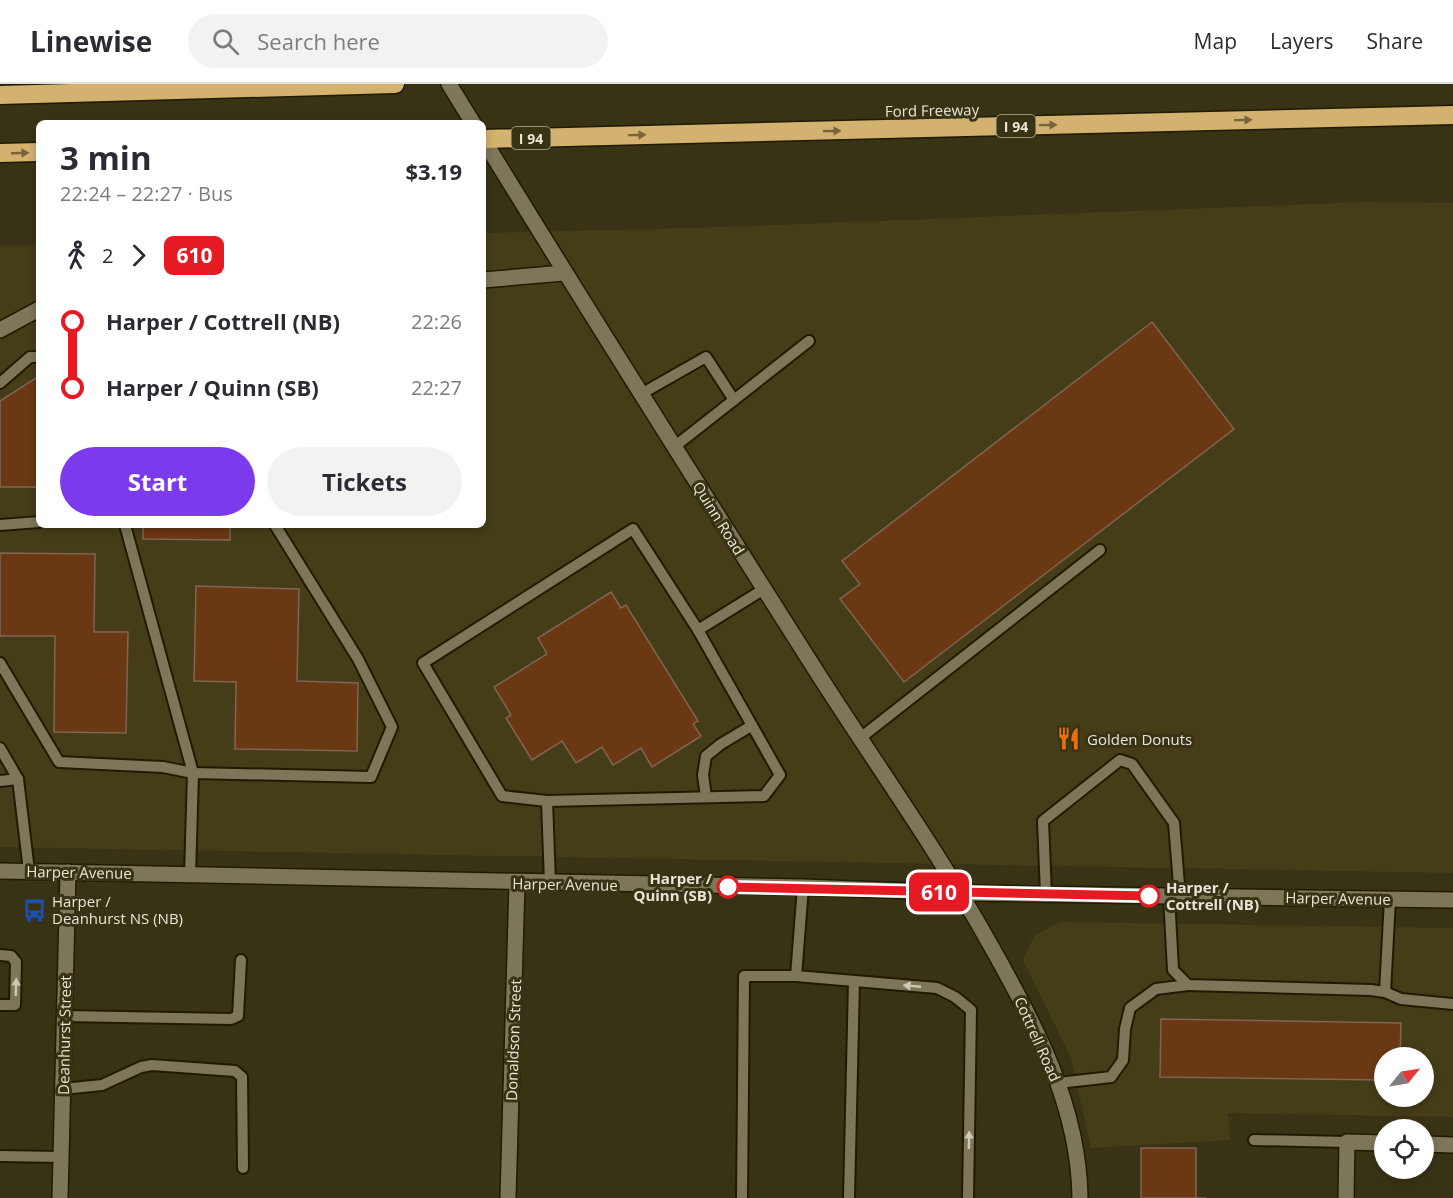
<!DOCTYPE html>
<meta charset="utf-8">
<style>
body{margin:0;font-family:"Open Sans",sans-serif;background:#f2f2f3;color:#2b2b33;height:100vh;display:flex;flex-direction:column;font-size:22px;white-space:nowrap}
*{box-sizing:border-box;margin:0}
p{font-size:20px;color:#7c7c81}
.icon{flex:none;width:33px;height:33px;fill:none;stroke:currentColor;stroke-width:2;stroke-linecap:round;stroke-linejoin:round}
.map{position:relative;flex:1;overflow:hidden}
.drawer{position:absolute;left:36px;top:36px;width:450px;height:408px;display:flex;flex-direction:column;background:#fff;border-radius:9px;box-shadow:0 3px 9px #0003}
.drawer>*{flex:none}
.badge{padding:0 12px;border-radius:9px;font-size:21px;line-height:39px}
.needle{width:39px;rotate:60deg}
.fabs{position:absolute;left:1374px;top:963px;display:grid;gap:12px}
.fabs a{display:grid;place-items:center;width:60px;height:60px;border-radius:50%;background:#fff;box-shadow:0 3px 9px #0003;font-size:30px}
.map>.badge{position:absolute;translate:-50% -50%;box-shadow:0 0 0 3px #fff}
.legs{display:flex;align-items:center;gap:9px;height:66px;padding:0 24px;font-size:20px}
.legs p{margin-inline-start:auto}
.summary{display:flex;align-items:center;justify-content:space-between;height:102px;padding:0 24px}
h1{font-size:33px;font-weight:700;line-height:45px}
.primary-button{display:flex;gap:12px;margin-top:auto;padding:12px 24px}
.primary-button a{flex:1;height:69px;border-radius:36px;background:#7c3aed;color:#fff;font-size:24px;font-weight:700;line-height:69px;text-align:center}
.primary-button a+a{background:#f2f2f3;color:#2b2b33}
ul{padding:0 24px;list-style:none}
li{display:flex;align-items:center;gap:21px;height:66px;font-size:22px}
li i{display:grid;place-items:center;width:9px;height:100%;margin:0 8px;background:currentColor}
li i::after{content:'';width:15px;height:15px;margin:-8px;border:4px solid;border-radius:50%;background:#fff}
li p{margin-inline-start:auto}
li:first-child i{background:linear-gradient(#0000 50%,currentColor 0)}
li:last-child i{background:linear-gradient(currentColor 50%,#0000 0)}
header{display:flex;align-items:center;gap:36px;box-sizing:border-box;height:84px;padding:0 30px;background:#fff;border-bottom:2px solid #e1e1e2}
header strong{font-size:28px}
nav{display:flex;gap:33px;margin-inline-start:auto;font-size:21px}
.search{width:420px;height:54px;background:#f2f2f3;display:flex;align-items:center;gap:15px;box-sizing:border-box;padding:0 21px;border-radius:33px;color:#7c7c81;font-size:22px}
.map>svg:first-child{display:block}
.built{fill:#453d18;fill-rule:evenodd}
.building{fill:#6b3814;stroke:#816453;stroke-width:1.5}
.lines{fill:none;stroke-linecap:round;stroke-linejoin:round}
.lane-casing{stroke:#201a00;stroke-width:14}
.street-casing{stroke:#201a00;stroke-width:18}
.secondary-casing{stroke:#201a00;stroke-width:18}
.highway-casing{stroke:#201a00;stroke-width:21}
.lane{stroke:#7d7658;stroke-width:10}
.street{stroke:#7d7658;stroke-width:15}
.secondary{stroke:#7d7658;stroke-width:15}
.highway{stroke:#d3b16e;stroke-width:18}
.oneway{fill:#776539}
.oneway2{fill:#cdc9b5}
.line-1-casing{stroke:#fff;stroke-width:14}
.line-1{stroke:#e51a23;stroke-width:9}
.stop-1-dot{fill:#fff;stroke:#e51a23;stroke-width:3}
.labels{text-anchor:middle;dominant-baseline:central;stroke-width:6;stroke-linejoin:round;paint-order:stroke}
.shield{fill:#393316;stroke:#b4b09b;stroke-width:1.5}
.shield-label{font-size:14px;font-weight:bold;fill:#e8e5d4}
.street-label{font-size:15px;fill:#e8e5d4;stroke:#393316}
.poi-label{font-size:15px;fill:#e8e5d4;stroke:#393316;text-anchor:start}
.stop-label{font-size:15px;font-weight:bold;fill:#e8e5d4;stroke:#393316;text-anchor:end}
</style>
<header>
<strong>Linewise</strong>
<div class="search"><svg class="icon" aria-label="search" viewBox="0 0 24 24"><circle cx="10" cy="10" r="6"/><path d="M15 15l6 6"/></svg>Search here</div>
<nav><a>Map</a><a>Layers</a><a>Share</a></nav>
</header>
<div class="map">
<svg width="1453" height="1114" viewBox="0 0 1453 1114">
<rect width="100%" height="100%" fill="#393316"/>
<g class="built">
<path d="M1366 118 1453 119V789L0 763V162L39 161V441H483V149L695 144Z"/>
<path d="M1060 838 1453 844V1033L1228 1029 1230 1056 1091 1064 1071 974 1023 876 1034 852ZM1384 974H1424V1012H1384Z"/>
</g>
<g class="building">
<path d="M1152 238 1234 345 904 598 840 515 860 500 842 477Z"/>
<path d="M39 292V403H0V317Z"/>
<path d="M143 441H230V456L143 455Z"/>
<path d="M0 469 95 470 94 548H128L126 649 54 648 55 552H0Z"/>
<path d="M196 502 299 505 297 597 358 599 357 667 235 665 236 598 194 597Z"/>
<path d="M611 508 621 524 626 521 698 637 693 640 701 652 652 683 641 664 613 681 602 663 576 679 562 657 532 676 506 634 511 631 494 603 547 570 538 554Z"/>
<path d="M1161 935 1401 939 1400 974H1384V996L1160 993Z"/>
<path d="M1141 1064H1196V1114H1206H1141Z"/>
</g>
<g class="lines">
<defs>
<g id="lane">
<path d="M0 299 30 273H39"/>
<path d="M641 310 706 273 734 316"/>
<path d="M674 363 809 257"/>
<path d="M0 441 39 438"/>
<path d="M698 546 764 505"/>
<path d="M0 579 59 678 163 683 193 689 125 441"/>
<path d="M859 655 1100 466"/>
<path d="M0 664 18 695 29 787"/>
<path d="M0 697 18 695"/>
<path d="M706 713 703 691 706 672 721 660 751 642"/>
<path d="M547 717 764 712 780 691 698 546 633 445 423 579 502 712 547 717 550 799"/>
<path d="M190 791 193 689 371 693 392 643 358 575 275 441"/>
<path d="M1046 810 1043 737 1120 676 1132 680 1174 739 1180 813"/>
<path d="M1169 812 1173 886 1188 901 1371 906 1385 908 1390 815"/>
<path d="M0 871 11 872 16 878 15 921H0"/>
<path d="M796 892 937 904 955 913 971 926 968 1114"/>
<path d="M1385 908 1401 915 1453 920"/>
<path d="M65 932 231 935 238 932 241 876"/>
<path d="M1058 999 1111 993 1123 976 1125 945 1130 924 1156 905 1188 901"/>
<path d="M63 1005 102 1001 141 983 152 981 235 987 242 993 243 1084"/>
<path d="M1254 1056 1347 1058"/>
<path d="M0 1072 61 1073"/>
<path d="M742 1114 744 892H796L803 803"/>
<path d="M849 1114 854 897"/>
</g>
<g id="street">
<path d="M449 0 473 39"/>
<path d="M483 55C591 232 702 407 813 582 872 675 937 765 991 862 1035 940 1079 1022 1080 1114"/>
<path d="M483 196 564 189"/>
<path d="M0 246 39 225"/>
<path d="M1424 1060 1453 1061"/>
<path d="M60 1114 68 788"/>
<path d="M508 1114 517 799"/>
<path d="M1346 1114 1347 1058 1384 1059"/>
</g>
<path id="secondary" d="M0 787 803 803 961 809 1453 816"/>
<g id="highway">
<path d="M0 11 395 0"/>
<path d="M483 55 1453 31"/>
<path d="M0 69 39 68"/>
</g>
</defs>
<use href="#lane" class="lane-casing"/>
<use href="#street" class="street-casing"/>
<use href="#secondary" class="secondary-casing"/>
<use href="#highway" class="highway-casing"/>
<use href="#lane" class="lane"/>
<use href="#street" class="street"/>
<use href="#secondary" class="secondary"/>
<use href="#highway" class="highway"/>
</g>
<defs><path id="oneway-solid" d="M-6-.8H1V-3.2L6.5 0L1 3.2V.8H-6Z" transform="scale(1.5)"/></defs>
<g class="oneway">
<use href="#oneway-solid" transform="translate(1243 36) rotate(-1)"/>
<use href="#oneway-solid" transform="translate(1048 41) rotate(-1)"/>
<use href="#oneway-solid" transform="translate(832 47) rotate(-1)"/>
<use href="#oneway-solid" transform="translate(637 51) rotate(-1)"/>
<use href="#oneway-solid" transform="translate(20 69) rotate(-2)"/>
</g>
<g class="oneway2">
<use href="#oneway-solid" transform="translate(912 902) rotate(-175)"/>
<use href="#oneway-solid" transform="translate(16 903) rotate(-88)"/>
<use href="#oneway-solid" transform="translate(969 1056) rotate(-89)"/>
</g>
<g class="lines">
<defs>
<path id="line-1" d="M728 803 1149 812"/>
</defs>
<use href="#line-1" class="line-1-casing"/>
<use href="#line-1" class="line-1"/>
</g>
<defs>
<symbol id="restaurant-bare" viewBox="-9 -9 18 18"><path d="M-5-6h1v4h1v-4h1v4h1v-4h1v5L-1.5 .5V6h-2V.5L-5-1ZM5-6V6H3V1.5H1.5Q1.5-4 5-6Z" fill="#e8710a" stroke="#393316" stroke-width="2.5" paint-order="stroke"/></symbol>
<symbol id="bus-bare" viewBox="-9 -9 18 18"><path d="M-5-6H5V4H4V6H2V4H-2V6H-4V4H-5ZM-3.5-4V0h7V-4ZM-3.5 1.2v1.5H-2V1.2ZM2 1.2v1.5H3.5V1.2Z" fill="#1a4fb4" stroke="#393316" stroke-width="2.5" paint-order="stroke"/></symbol>
</defs>
<g fill-rule="evenodd">
<use href="#restaurant-bare" x="1052" y="638" width="33" height="33"/>
<use href="#bus-bare" x="18" y="810" width="33" height="33"/>
</g>
<g class="stop-1-dot">
<circle cx="728" cy="803" r="10"/>
<circle cx="1149" cy="812" r="10"/>
</g>
<g class="labels">
<g class="shield">
<rect x="996.5" y="31" width="39" height="22" rx="4.5"/>
<rect x="511.5" y="43" width="39" height="22" rx="4.5"/>
</g>
<g class="shield-label">
<text x="1016" y="42">I 94</text>
<text x="531" y="54">I 94</text>
</g>
<g class="street-label">
<text transform="translate(932 26) rotate(-1)">Ford Freeway</text>
<text transform="translate(719 434) rotate(58)">Quinn Road</text>
<text transform="translate(79 788) rotate(1)">Harper Avenue</text>
<text transform="translate(565 800) rotate(1)">Harper Avenue</text>
<text transform="translate(1338 814) rotate(1)">Harper Avenue</text>
<text transform="translate(64 951) rotate(-89)">Deanhurst Street</text>
<text transform="translate(1038 955) rotate(66)">Cottrell Road</text>
<text transform="translate(513 956) rotate(-88)">Donaldson Street</text>
</g>
<g class="poi-label">
<text x="1087" y="655">Golden Donuts</text>
<text x="52" y="817">Harper /<tspan x="52" dy="17">Deanhurst NS (NB)</tspan></text>
</g>
<g class="stop-label">
<text x="712" y="794">Harper /<tspan x="712" dy="17">Quinn (SB)</tspan></text>
<text x="1166" y="803" text-anchor="start">Harper /<tspan x="1166" dy="17">Cottrell (NB)</tspan></text>
</g>
</g>
</svg>
<div class="fabs">
<a><svg class="needle" viewBox="-14 -14 28 28"><path d="M0-13l5 13h-10z" fill="#e53935"/><path d="M0 13l5-13h-10z" fill="#7c7c81"/></svg></a>
<a><svg class="icon" aria-label="locate" viewBox="0 0 24 24"><circle cx="12" cy="12" r="6"/><path d="M12 2v4M12 18v4M2 12h4M18 12h4"/></svg></a>
</div>
<b class="badge" style="left:939px;top:808px;background:#e51a23;color:#fff">610</b>
<section class="drawer">
<div class="summary"><div><h1>3 min</h1><p>22:24 – 22:27 · Bus</p></div><b>$3.19</b></div>
<div class="legs"><svg class="icon" aria-label="walk" viewBox="0 0 24 24"><circle cx="13" cy="4" r="2"/><path d="M13 8l-2 6 4 7M11 14l-3 7M7 12l3-4h3l4 4"/></svg>2<svg class="icon" aria-label="forward" viewBox="0 0 24 24"><path d="M9 5l7 7-7 7"/></svg><b class="badge" style="background:#e51a23;color:#fff">610</b></div>
<ul>
<li><i style="color:#e51a23"></i><b>Harper / Cottrell (NB)</b><p>22:26</p></li>
<li><i style="color:#e51a23"></i><b>Harper / Quinn (SB)</b><p>22:27</p></li>
</ul>
<div class="primary-button"><a>Start</a><a>Tickets</a></div>
</section>
</div>
